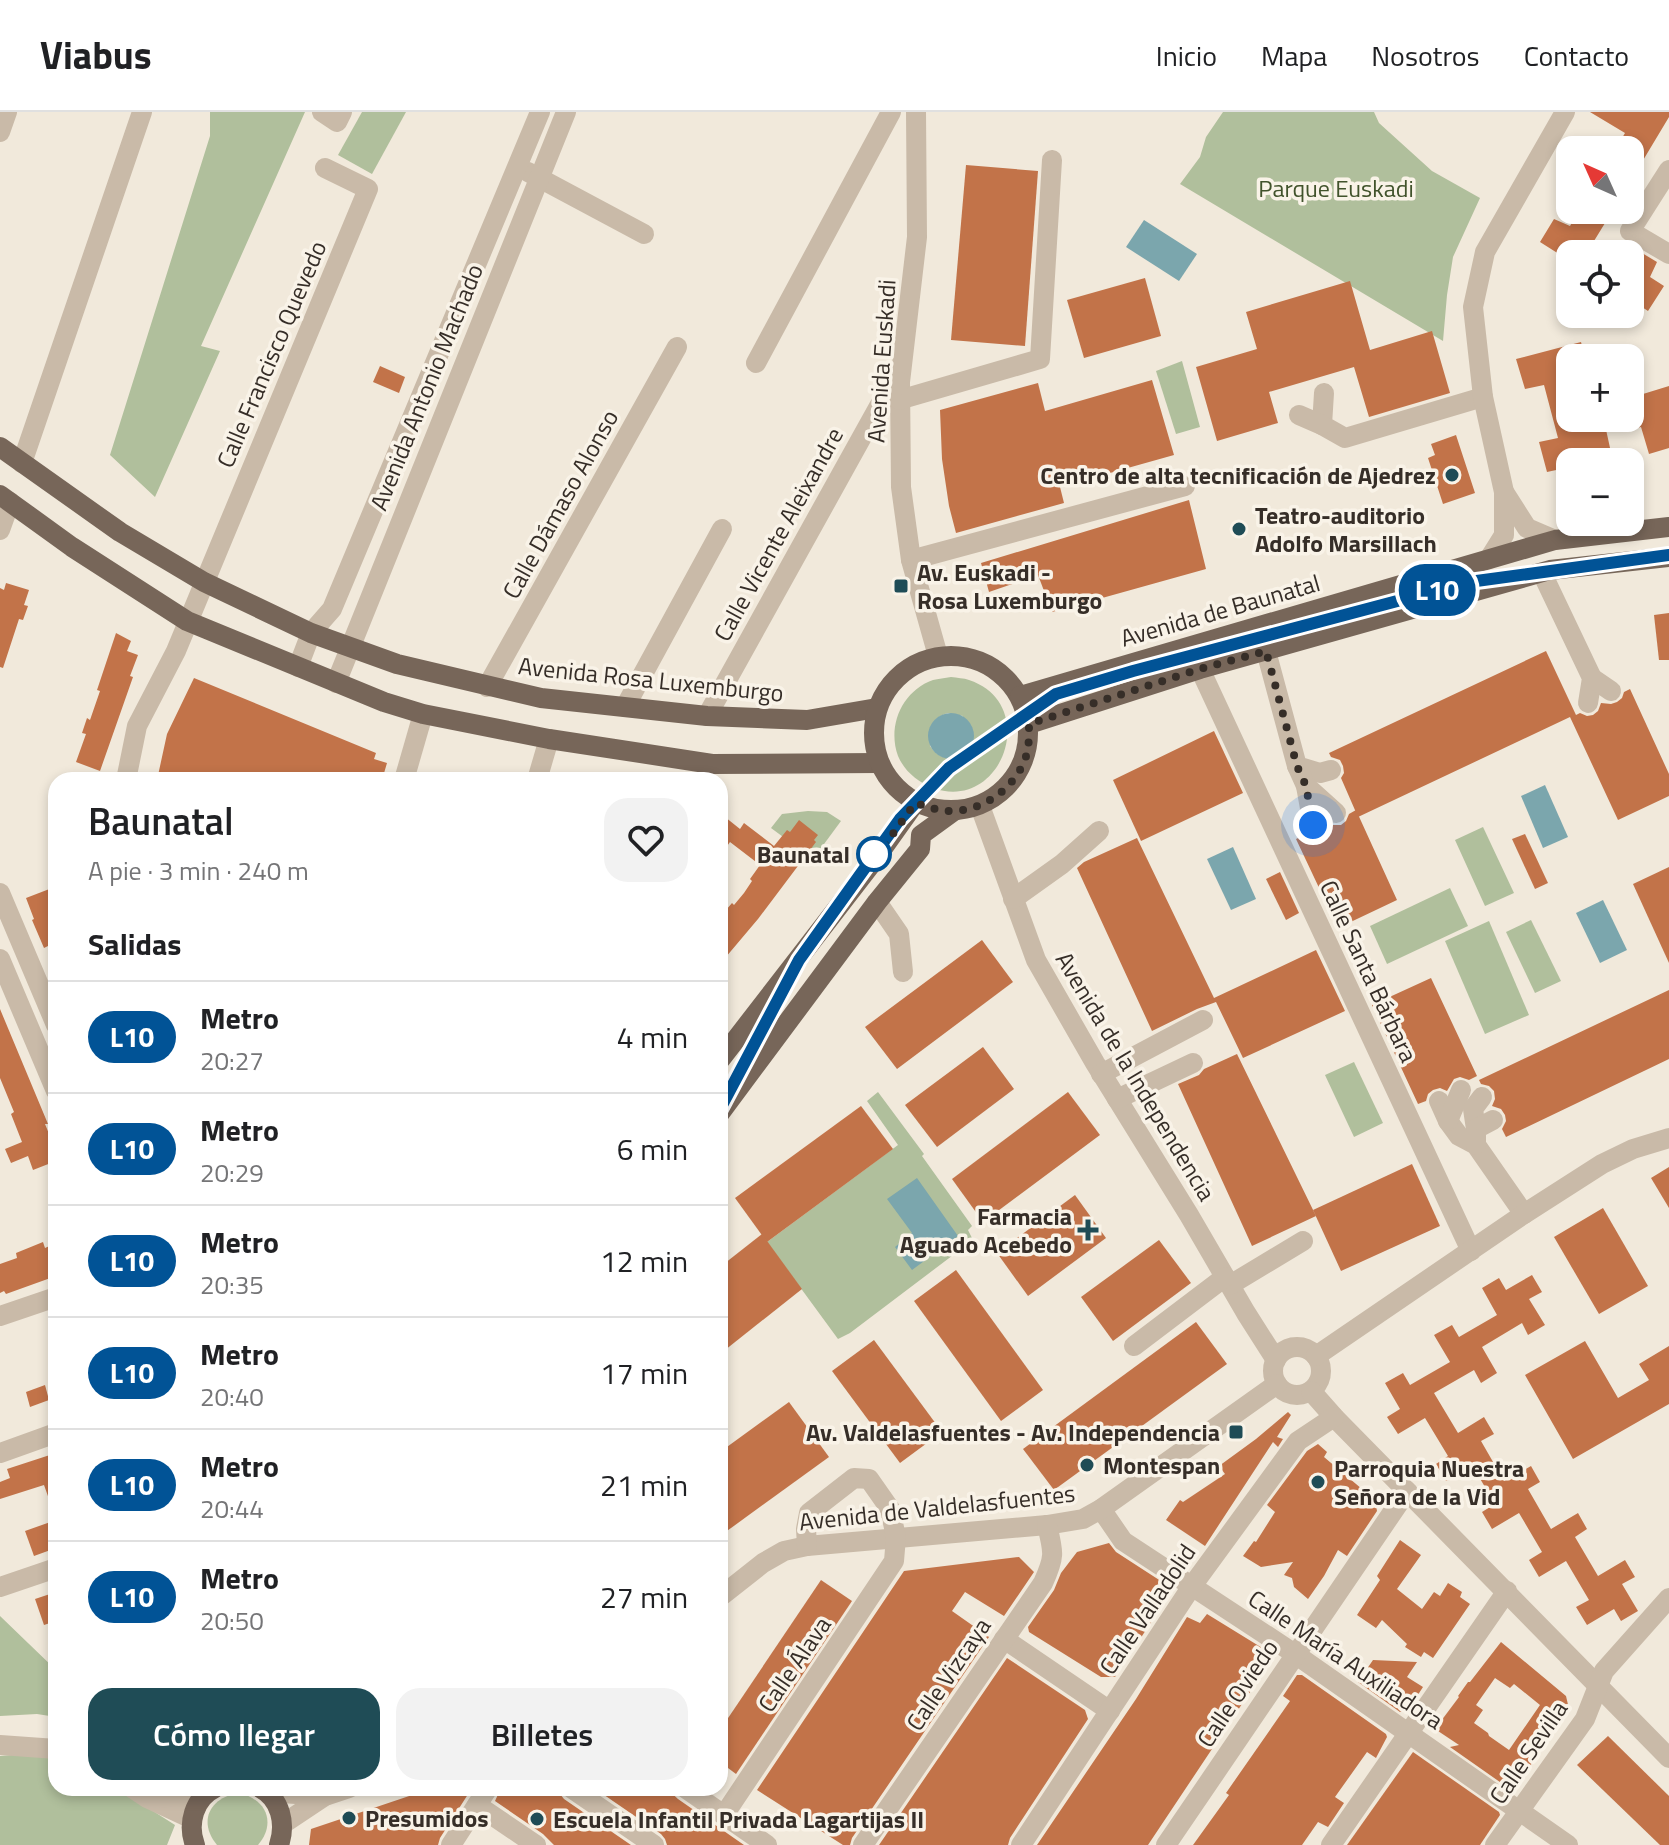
<!DOCTYPE html>
<html lang="es">
<meta charset="utf-8">
<style>
body{margin:0;font-family:"Titillium Web",sans-serif;background:#f2f2f2;color:#202124;height:100vh;display:flex;flex-direction:column;font-size:30px;white-space:nowrap}
*{box-sizing:border-box;margin:0}
p{font-size:26px;color:#757577}
.icon{flex:none;width:44px;height:44px;fill:none;stroke:currentColor;stroke-width:2;stroke-linecap:round;stroke-linejoin:round}
.map{position:relative;flex:1;overflow:hidden}
.drawer{position:absolute;left:48px;top:660px;width:680px;height:1024px;display:flex;flex-direction:column;background:#fff;border-radius:24px;box-shadow:0 4px 12px #0003}
.drawer>*{flex:none}
.badge{padding:0 16px;border-radius:26px;font-size:28px;line-height:52px}
.needle{width:52px;rotate:315deg}
.buttons{position:absolute;left:1556px;top:24px;display:grid;gap:16px}
.buttons a{display:grid;place-items:center;width:88px;height:88px;border-radius:16px;background:#fff;box-shadow:0 4px 12px #0003;font-size:40px}
.you{position:absolute;width:40px;height:40px;margin:-20px;border:6px solid #fff;border-radius:50%;background:#1a73e8;box-shadow:0 0 0 12px #1a73e833}
.map>.badge{position:absolute;translate:-50% -50%;box-shadow:0 0 0 4px #fff}
h2{padding:0 40px;font-size:30px;line-height:72px}
.round{display:grid;place-items:center;flex:none;width:84px;height:84px;border-radius:24px;background:#f2f2f2}
.head{display:flex;align-items:center;justify-content:space-between;height:136px;padding:0 40px}
h1{font-size:38px;font-weight:600;line-height:60px}
.button{display:flex;gap:16px;margin-top:auto;padding:16px 40px}
.button a{flex:1;height:92px;border-radius:24px;background:#1f4c56;color:#fff;font-size:32px;font-weight:600;line-height:92px;text-align:center}
.button a+a{background:#f2f2f2;color:#202124}
ul{padding:0;list-style:none}
li{display:flex;align-items:center;gap:24px;height:112px;padding:0 40px;border-top:2px solid #e0e0e0}
li div{flex:1}
li b{display:block;font-size:30px}
li em{font-style:normal}
li .badge{min-width:88px;font-weight:700;text-align:center}
header{display:flex;align-items:center;gap:48px;box-sizing:border-box;height:112px;padding:0 40px;background:#fff;border-bottom:2px solid #e0e0e0}
header strong{font-size:38px}
nav{display:flex;gap:44px;margin-inline-start:auto;font-size:28px}
.map>svg:first-child{display:block}
.green{fill:#b0bf9c;fill-rule:evenodd}
.water{fill:#7ba6ad}
.building{fill:#c27349;fill-rule:evenodd}
.lines{fill:none;stroke-linecap:round;stroke-linejoin:round}
.minor{stroke:#c9baa8;stroke-width:20}
.major{stroke:#776659;stroke-width:20}
.line-casing{stroke:#fff;stroke-width:18}
.line{stroke:#015396;stroke-width:12}
.walk{stroke:#362e28;stroke-width:8;stroke-dasharray:0 14.4}
.poi-dot{fill:#1f4c56;stroke:#f9f3e8;stroke-width:3}
.stop-dot{fill:#fff;stroke:#015396;stroke-width:4}
.labels{text-anchor:middle;dominant-baseline:central;stroke-width:7;stroke-linejoin:round;paint-order:stroke}
.park-label{font-size:24px;fill:#41532c;stroke:#f9f3e8}
.street-label{font-size:24px;fill:#362e28;stroke:#f9f3e8}
.poi-label{font-size:24px;font-weight:bold;fill:#362e28;stroke:#f9f3e8;text-anchor:start}
.stop-label{font-size:24px;font-weight:bold;fill:#362e28;stroke:#f9f3e8;text-anchor:end}
</style>
<header>
<strong>Viabus</strong>
<nav><a>Inicio</a><a>Mapa</a><a>Nosotros</a><a>Contacto</a></nav>
</header>
<div class="map">
<svg width="1669" height="1733" viewBox="0 0 1669 1733">
<rect width="100%" height="100%" fill="#f1e9db"/>
<g class="green">
<path d="M210 0H305L201 234 220 239 155 385 110 343 210 24Z"/>
<path d="M362 0H406L372 62 338 43Z"/>
<path d="M1223 0H1374L1379 11 1432 59 1480 86 1453 145 1447 183 1443 229 1180 72 1200 45 1206 25Z"/>
<path d="M1182 249 1200 315 1176 322 1156 259Z"/>
<path d="M951 565C957 566 964 566 969 568 1041 592 1002 701 933 676 918 670 905 660 898 644 887 614 902 579 933 568 938 567 945 566 951 565ZM948 601 963 604V643C949 649 938 646 930 634 930 617 930 606 948 601Z"/>
<path d="M808 699 827 700 841 709 813 747 771 716 782 702Z"/>
<path d="M1483 715 1514 781 1485 794 1455 728Z"/>
<path d="M1450 776 1468 814 1387 852 1370 814Z"/>
<path d="M1531 808 1561 869 1535 881 1506 820Z"/>
<path d="M1489 809 1529 903 1485 922 1445 829Z"/>
<path d="M1354 950 1383 1011 1354 1025 1325 963Z"/>
<path d="M878 980 924 1042 922 1044 972 1114 968 1118 973 1128 850 1221 838 1227 767 1130 898 1033 867 989Z"/>
<path d="M0 1504 56 1558V1605L37 1602 0 1604Z"/>
<path d="M35 1641 56 1648V1676H117L175 1713 167 1733H0V1644Z"/>
<path d="M238 1681C266 1686 277 1711 258 1733H217C198 1710 209 1686 238 1681Z"/>
</g>
<g class="water">
<path d="M1144 108 1197 142 1179 169 1126 135Z"/>
<circle cx="951" cy="624" r="23"/>
<path d="M1545 673 1568 725 1543 736 1521 684Z"/>
<path d="M1233 735 1256 787 1231 798 1207 747Z"/>
<path d="M1603 788 1627 838 1600 851 1576 801Z"/>
<path d="M917 1066 958 1124 912 1158 895 1135 912 1121 887 1087Z"/>
</g>
<g class="building">
<path d="M1590 0H1669V5L1630 70V38H1615L1625 21Z"/>
<path d="M966 53 1038 59 1025 234 951 228Z"/>
<path d="M1579 98H1613L1594 129 1616 142H1570V149L1540 130 1554 107 1570 114Z"/>
<path d="M1632 135 1657 150 1650 165 1664 174 1648 199 1630 187V139Z"/>
<path d="M1145 166 1161 224 1084 246 1067 188Z"/>
<path d="M1350 169 1370 238 1432 219 1450 281 1369 305 1354 255 1269 280 1278 311 1217 329 1196 255 1257 237 1246 200Z"/>
<path d="M1581 230 1585 246H1570V306H1582L1585 318 1605 313 1612 345 1590 350H1570V355L1547 360 1539 330 1558 326 1544 273 1525 277 1516 247Z"/>
<path d="M380 254 405 265 399 281 373 270Z"/>
<path d="M1152 268 1174 343 1060 375 1064 391 956 421 949 394 942 347 940 298 1038 271 1045 299Z"/>
<path d="M1669 274V336L1649 342 1641 315 1630 318V286Z"/>
<path d="M1456 323 1475 381 1443 392 1428 346 1435 343 1431 332Z"/>
<path d="M1189 388 1206 457 1052 500 1038 463 989 480 981 451Z"/>
<path d="M6 471 29 478 24 493 28 494 23 508 19 507 3 556 0 555V476L4 478Z"/>
<path d="M1669 501V548H1659L1654 503Z"/>
<path d="M116 521 131 529 127 539 138 543 130 564 133 565 100 659 76 650 86 622 82 621 87 606 90 608 100 579 97 578Z"/>
<path d="M1546 539 1576 603 1580 601 1587 604 1593 603 1598 599 1601 591 1611 592 1617 590 1622 586 1624 580 1630 577 1669 662V684L1618 708 1570 605 1358 705 1341 666 1344 661 1343 654 1340 648 1331 645 1329 641Z"/>
<path d="M194 566 376 641 374 647 387 651 382 668H157L167 622Z"/>
<path d="M1214 619 1243 681 1141 729 1113 668Z"/>
<path d="M1356 698 1397 788 1338 816 1296 727 1305 723 1315 726 1321 723 1325 718 1326 713H1341L1346 709 1349 702Z"/>
<path d="M720 701 740 717 744 711 774 734 787 718 790 720 799 708 818 723 814 728 816 730 758 807 720 852V805L732 791 734 793 744 781 752 769 750 767 760 753 730 730 720 744Z"/>
<path d="M1525 722 1548 771 1535 777 1512 727Z"/>
<path d="M1137 726 1214 886 1316 838 1345 899 1243 946 1216 890 1197 897 1152 919 1077 756 1084 750Z"/>
<path d="M1669 755V851L1633 772Z"/>
<path d="M1280 760 1299 801 1286 808 1266 767Z"/>
<path d="M52 776 56 786V830L44 836 32 808 34 807 26 786Z"/>
<path d="M982 828 1013 870 897 957 865 915Z"/>
<path d="M1431 866 1477 964 1469 968 1460 965 1454 967 1447 979 1440 976 1433 978 1428 982 1426 989 1418 992 1372 893Z"/>
<path d="M1669 878V947L1506 1025 1502 1017 1506 1009 1505 1003 1501 997 1492 994 1495 987 1494 979 1489 974 1481 972 1479 968Z"/>
<path d="M0 897 48 1012H45L56 1039V1049L33 1058 28 1044 11 1051 5 1037 22 1030 11 1002 14 1000 0 966Z"/>
<path d="M983 935 1014 977 937 1035 905 993Z"/>
<path d="M1237 942 1316 1104 1252 1134 1178 972 1199 963 1204 957Z"/>
<path d="M1068 980 1100 1023 983 1110 952 1067Z"/>
<path d="M861 994 893 1037 767 1130 735 1086Z"/>
<path d="M1412 1052 1440 1114 1341 1159 1313 1098Z"/>
<path d="M1669 1055V1096L1651 1066Z"/>
<path d="M1075 1083 1106 1126 1028 1184 997 1141Z"/>
<path d="M1603 1096 1648 1174 1599 1202 1554 1125Z"/>
<path d="M762 1122 802 1177 720 1242V1155Z"/>
<path d="M1159 1128 1191 1171 1113 1229 1081 1185Z"/>
<path d="M43 1130 45 1136 56 1131V1164L6 1182 4 1179 0 1181V1152L17 1146 16 1141Z"/>
<path d="M956 1158 1043 1278 1001 1309 914 1189Z"/>
<path d="M1532 1163 1542 1180 1529 1187 1545 1213 1528 1223 1522 1211 1482 1235 1497 1261 1481 1271 1474 1258 1434 1281 1458 1321 1484 1305 1494 1322 1481 1329 1504 1369 1531 1354 1540 1370 1528 1377 1551 1417 1578 1401 1587 1417 1575 1425 1598 1464 1625 1448 1635 1465 1622 1472 1638 1499 1621 1509 1614 1497 1587 1513 1576 1495 1589 1488 1566 1449 1539 1465 1529 1448 1542 1440 1519 1401 1492 1417 1482 1400 1495 1392 1472 1353 1446 1369 1436 1352 1448 1344 1425 1306 1398 1322 1387 1305 1400 1297 1385 1271 1403 1261 1410 1273 1450 1250 1434 1223 1452 1213 1459 1225 1497 1203 1482 1176 1499 1166 1506 1178Z"/>
<path d="M1196 1210 1227 1252 1054 1378 1023 1337Z"/>
<path d="M874 1228 942 1320 900 1351 832 1259Z"/>
<path d="M1585 1229 1618 1286 1649 1268 1639 1252 1669 1234V1292L1573 1347 1525 1263Z"/>
<path d="M45 1273 49 1288 30 1295 26 1280Z"/>
<path d="M789 1290 829 1345 720 1424V1340Z"/>
<path d="M1288 1300 1291 1303 1277 1325 1283 1327 1278 1335 1273 1330 1205 1434 1166 1408 1180 1388 1183 1390 1225 1362 1219 1354 1256 1327Z"/>
<path d="M1318 1332 1327 1340 1324 1345 1375 1388 1377 1399 1347 1444 1338 1438 1324 1464 1308 1487 1294 1475 1292 1466 1284 1463 1293 1450 1261 1455 1243 1444 1254 1429 1256 1430 1275 1400 1267 1393 1307 1339Z"/>
<path d="M56 1341V1400L54 1401 44 1373 0 1387V1370L10 1366 7 1357Z"/>
<path d="M56 1408V1436L34 1444 25 1419Z"/>
<path d="M1400 1428 1421 1443 1397 1477 1422 1497 1434 1480 1440 1484 1448 1471 1462 1480 1460 1485 1470 1492 1433 1546 1424 1540 1421 1545 1405 1535 1407 1532 1382 1508 1376 1516 1357 1503 1380 1468 1377 1464Z"/>
<path d="M1109 1431 1116 1440 1170 1475 1169 1483 1115 1565H1101L1029 1520 1028 1515 1054 1478 1061 1461 1077 1440Z"/>
<path d="M1019 1445 1034 1460 1004 1504 965 1480 952 1499 989 1525 852 1726 850 1733H843L757 1678 904 1459Z"/>
<path d="M821 1468 852 1489 736 1662 720 1650V1618Z"/>
<path d="M50 1482 56 1500V1509L44 1513 35 1487Z"/>
<path d="M1207 1502 1272 1542V1547L1148 1733H1037L1136 1587 1187 1505 1200 1511Z"/>
<path d="M1501 1530 1566 1584 1569 1597 1517 1673 1507 1675 1450 1635 1459 1633 1435 1617 1459 1585 1458 1584 1468 1570H1470ZM1495 1566 1510 1576 1514 1572 1540 1593 1509 1638 1489 1624 1488 1621 1474 1611 1483 1598 1476 1593Z"/>
<path d="M1007 1546 1085 1598 1088 1607 1010 1726 1008 1733H879Z"/>
<path d="M1373 1548 1417 1550 1407 1565 1423 1575 1410 1595 1400 1600 1358 1570Z"/>
<path d="M1297 1563H1302L1386 1622 1387 1625 1377 1644 1376 1646 1367 1640 1335 1685 1344 1691 1328 1715 1318 1710 1302 1733H1193L1229 1683 1226 1681 1290 1589 1283 1584Z"/>
<path d="M1608 1624 1669 1684V1733H1660L1577 1653Z"/>
<path d="M1413 1640 1499 1700 1500 1703 1480 1733H1347Z"/>
<path d="M433 1676H472L440 1726 438 1733H309L311 1717Z"/>
<path d="M501 1676H558L560 1682 564 1687 631 1733H554L543 1722 495 1689Z"/>
<path d="M594 1676H666L678 1687 744 1733H667L665 1727 661 1722Z"/>
</g>
<g class="lines">
<g class="minor">
<path d="M322 0 337 10 342 0"/>
<path d="M916 0 917 125 900 270 901 375 911 448 938 544"/>
<path d="M0 20 7 0"/>
<path d="M1669 58 1630 119 1669 142"/>
<path d="M528 60 644 122"/>
<path d="M756 251 891 0"/>
<path d="M1324 281 1322 313 1345 326 1483 285"/>
<path d="M899 288 1040 247 1052 48"/>
<path d="M1299 303 1322 313"/>
<path d="M22 351 142 0"/>
<path d="M1504 380 1527 416 1555 428"/>
<path d="M0 418 10 390"/>
<path d="M1489 447 1504 423V380L1483 285 1473 195 1485 140 1565 0"/>
<path d="M911 448 1185 374"/>
<path d="M1542 461 1592 566 1588 591"/>
<path d="M1266 539 1297 654 1320 661 1331 658"/>
<path d="M298 555 311 521 332 497 540 0"/>
<path d="M1200 557 1471 1139"/>
<path d="M1592 566 1611 579"/>
<path d="M336 571 566 0"/>
<path d="M487 575 677 235"/>
<path d="M625 595 722 417"/>
<path d="M707 604 883 287 900 270"/>
<path d="M1297 654 1306 674 1313 713"/>
<path d="M126 668 137 614 176 539 368 77 325 56"/>
<path d="M404 668 423 602"/>
<path d="M537 668 549 627"/>
<path d="M1306 674 1336 701"/>
<path d="M980 694 1036 848 1095 951 1189 1103 1246 1201 1276 1248"/>
<path d="M0 781 56 913"/>
<path d="M1013 787 1062 752 1099 719"/>
<path d="M877 790 899 822 903 860"/>
<path d="M0 847 56 979"/>
<path d="M1101 962 1203 908"/>
<path d="M1117 987 1193 951"/>
<path d="M1439 989 1448 1009 1459 1024 1476 1033 1524 1102"/>
<path d="M1448 1009 1461 978"/>
<path d="M1476 1017 1473 997 1482 985"/>
<path d="M1476 1033V1017L1493 1008"/>
<path d="M1230 1173 1303 1129"/>
<path d="M0 1204 56 1185"/>
<path d="M1134 1234 1225 1165"/>
<circle cx="1297" cy="1259" r="24"/>
<path d="M1316 1244 1524 1102 1602 1052 1633 1037 1669 1026"/>
<path d="M1311 1279 1334 1305 1669 1646"/>
<path d="M0 1341 56 1321"/>
<path d="M1101 1397 1123 1429 1295 1542 1568 1733"/>
<path d="M0 1475 56 1456"/>
<path d="M720 1485 763 1451 784 1439 807 1434 1047 1413 1083 1407 1101 1397 1277 1272"/>
<path d="M1004 1527 1110 1599"/>
<path d="M0 1633 56 1637"/>
<path d="M132 1676 147 1686 192 1707"/>
<path d="M571 1676 654 1733"/>
<path d="M685 1676 767 1733"/>
<path d="M267 1680 325 1684"/>
<path d="M151 1686 204 1683"/>
<path d="M477 1693 536 1733"/>
<path d="M724 1703 894 1449 896 1425 890 1397 869 1367 854 1366 809 1401 806 1417 807 1434"/>
<path d="M283 1712 325 1684 349 1676"/>
<path d="M451 1733 488 1676"/>
<path d="M863 1733 1043 1471C1055 1445 1054 1441 1047 1413"/>
<path d="M1021 1733 1192 1474 1298 1329 1334 1305"/>
<path d="M1166 1733 1407 1379"/>
<path d="M1331 1733 1507 1479"/>
<path d="M1495 1733 1585 1607 1604 1559 1669 1486"/>
</g>
<g class="major">
<path d="M0 335 120 420 204 470 311 521 397 552 541 586 707 604 807 608 877 596"/>
<path d="M0 383 72 435 187 509 384 590 423 602 549 627 712 652 879 651"/>
<circle cx="951" cy="621" r="77"/>
<path d="M1020 584 1555 428 1669 415"/>
<path d="M1029 612 1200 557 1550 458 1669 445"/>
<path d="M720 948 873 750 915 691"/>
<path d="M720 1001 877 790 920 737 921 723 954 699"/>
<path d="M260 1676C281 1687 286 1712 279 1733"/>
<path d="M195 1733C187 1712 194 1686 215 1676"/>
</g>
</g>
<g class="lines">
<defs>
<path id="line" d="M720 997 799 848 900 707 949 656 1056 582 1133 559 1469 470 1669 443"/>
</defs>
<use href="#line" class="line-casing"/>
<use href="#line" class="line"/>
<path class="walk" d="M874 742 873 750 915 691C928 695 939 699 952 699 987 699 1021 671 1028 637 1029 629 1029 620 1029 612L1200 557 1266 539 1297 654 1306 674 1313 713"/>
</g>
<g class="poi-dot">
<circle cx="1452" cy="363" r="8"/>
<circle cx="1239" cy="417" r="8"/>
<rect x="893" y="466" width="16" height="16" rx="4"/>
<path d="M1084 1106h8v8h8v8h-8v8h-8v-8h-8v-8h8z"/>
<rect x="1228" y="1312" width="16" height="16" rx="4"/>
<circle cx="1087" cy="1353" r="8"/>
<circle cx="1318" cy="1370" r="8"/>
<circle cx="349" cy="1706" r="8"/>
<circle cx="537" cy="1707" r="8"/>
</g>
<circle class="stop-dot" cx="874" cy="742" r="16"/>
<g class="labels">
<g class="park-label">
<text x="1336" y="76">Parque Euskadi</text>
</g>
<g class="street-label">
<text transform="translate(271 242) rotate(-67)">Calle Francisco Quevedo</text>
<text transform="translate(881 249) rotate(-86)">Avenida Euskadi</text>
<text transform="translate(426 275) rotate(-68)">Avenida Antonio Machado</text>
<text transform="translate(560 392) rotate(-61)">Calle Dámaso Alonso</text>
<text transform="translate(778 422) rotate(-61)">Calle Vicente Aleixandre</text>
<text transform="translate(1220 498) rotate(-16)">Avenida de Baunatal</text>
<text transform="translate(651 567) rotate(6)">Avenida Rosa Luxemburgo</text>
<text transform="translate(1369 859) rotate(65)">Calle Santa Bárbara</text>
<text transform="translate(1136 964) rotate(59)">Avenida de la Independencia</text>
<text transform="translate(937 1395) rotate(-6)">Avenida de Valdelasfuentes</text>
<text transform="translate(1147 1497) rotate(-56)">Calle Valladolid</text>
<text transform="translate(1346 1547) rotate(34)">Calle María Auxiliadora</text>
<text transform="translate(794 1552) rotate(-56)">Calle Álava</text>
<text transform="translate(948 1562) rotate(-56)">Calle Vizcaya</text>
<text transform="translate(1237 1581) rotate(-56)">Calle Oviedo</text>
<text transform="translate(1528 1640) rotate(-56)">Calle Sevilla</text>
</g>
<g class="poi-label">
<text x="1436" y="363" text-anchor="end">Centro de alta tecnificación de Ajedrez</text>
<text x="1255" y="403">Teatro-auditorio<tspan x="1255" dy="28">Adolfo Marsillach</tspan></text>
<text x="917" y="460">Av. Euskadi -<tspan x="917" dy="28">Rosa Luxemburgo</tspan></text>
<text x="1072" y="1104" text-anchor="end">Farmacia<tspan x="1072" dy="28">Aguado Acebedo</tspan></text>
<text x="1220" y="1320" text-anchor="end">Av. Valdelasfuentes - Av. Independencia</text>
<text x="1103" y="1353">Montespan</text>
<text x="1334" y="1356">Parroquia Nuestra<tspan x="1334" dy="28">Señora de la Vid</tspan></text>
<text x="365" y="1706">Presumidos</text>
<text x="553" y="1707">Escuela Infantil Privada Lagartijas II</text>
</g>
<g class="stop-label">
<text x="850" y="742">Baunatal</text>
</g>
</g>
</svg>
<div class="buttons">
<a><svg class="needle" viewBox="-14 -14 28 28"><path d="M0-13l5 13h-10z" fill="#e53935"/><path d="M0 13l5-13h-10z" fill="#757577"/></svg></a>
<a><svg class="icon" aria-label="locate" viewBox="0 0 24 24"><circle cx="12" cy="12" r="6"/><path d="M12 2v4M12 18v4M2 12h4M18 12h4"/></svg></a>
<a>+</a>
<a>−</a>
</div>
<div class="you" style="left:1313px;top:713px"></div>
<b class="badge" style="left:1437px;top:478px;background:#015396;color:#fff">L10</b>
<section class="drawer">
<div class="head"><div><h1>Baunatal</h1><p>A pie · 3 min · 240 m</p></div><a class="round"><svg class="icon" aria-label="heart" viewBox="0 0 24 24"><path d="M12 20l-8-8c-3-5 5-10 8-4 3-6 11-1 8 4z"/></svg></a></div>
<h2>Salidas</h2>
<ul>
<li><span class="badge" style="background:#015396;color:#fff">L10</span><div><b>Metro</b><p>20:27</p></div><em>4 min</em></li>
<li><span class="badge" style="background:#015396;color:#fff">L10</span><div><b>Metro</b><p>20:29</p></div><em>6 min</em></li>
<li><span class="badge" style="background:#015396;color:#fff">L10</span><div><b>Metro</b><p>20:35</p></div><em>12 min</em></li>
<li><span class="badge" style="background:#015396;color:#fff">L10</span><div><b>Metro</b><p>20:40</p></div><em>17 min</em></li>
<li><span class="badge" style="background:#015396;color:#fff">L10</span><div><b>Metro</b><p>20:44</p></div><em>21 min</em></li>
<li><span class="badge" style="background:#015396;color:#fff">L10</span><div><b>Metro</b><p>20:50</p></div><em>27 min</em></li>
</ul>
<div class="button"><a>Cómo llegar</a><a>Billetes</a></div>
</section>
</div>
